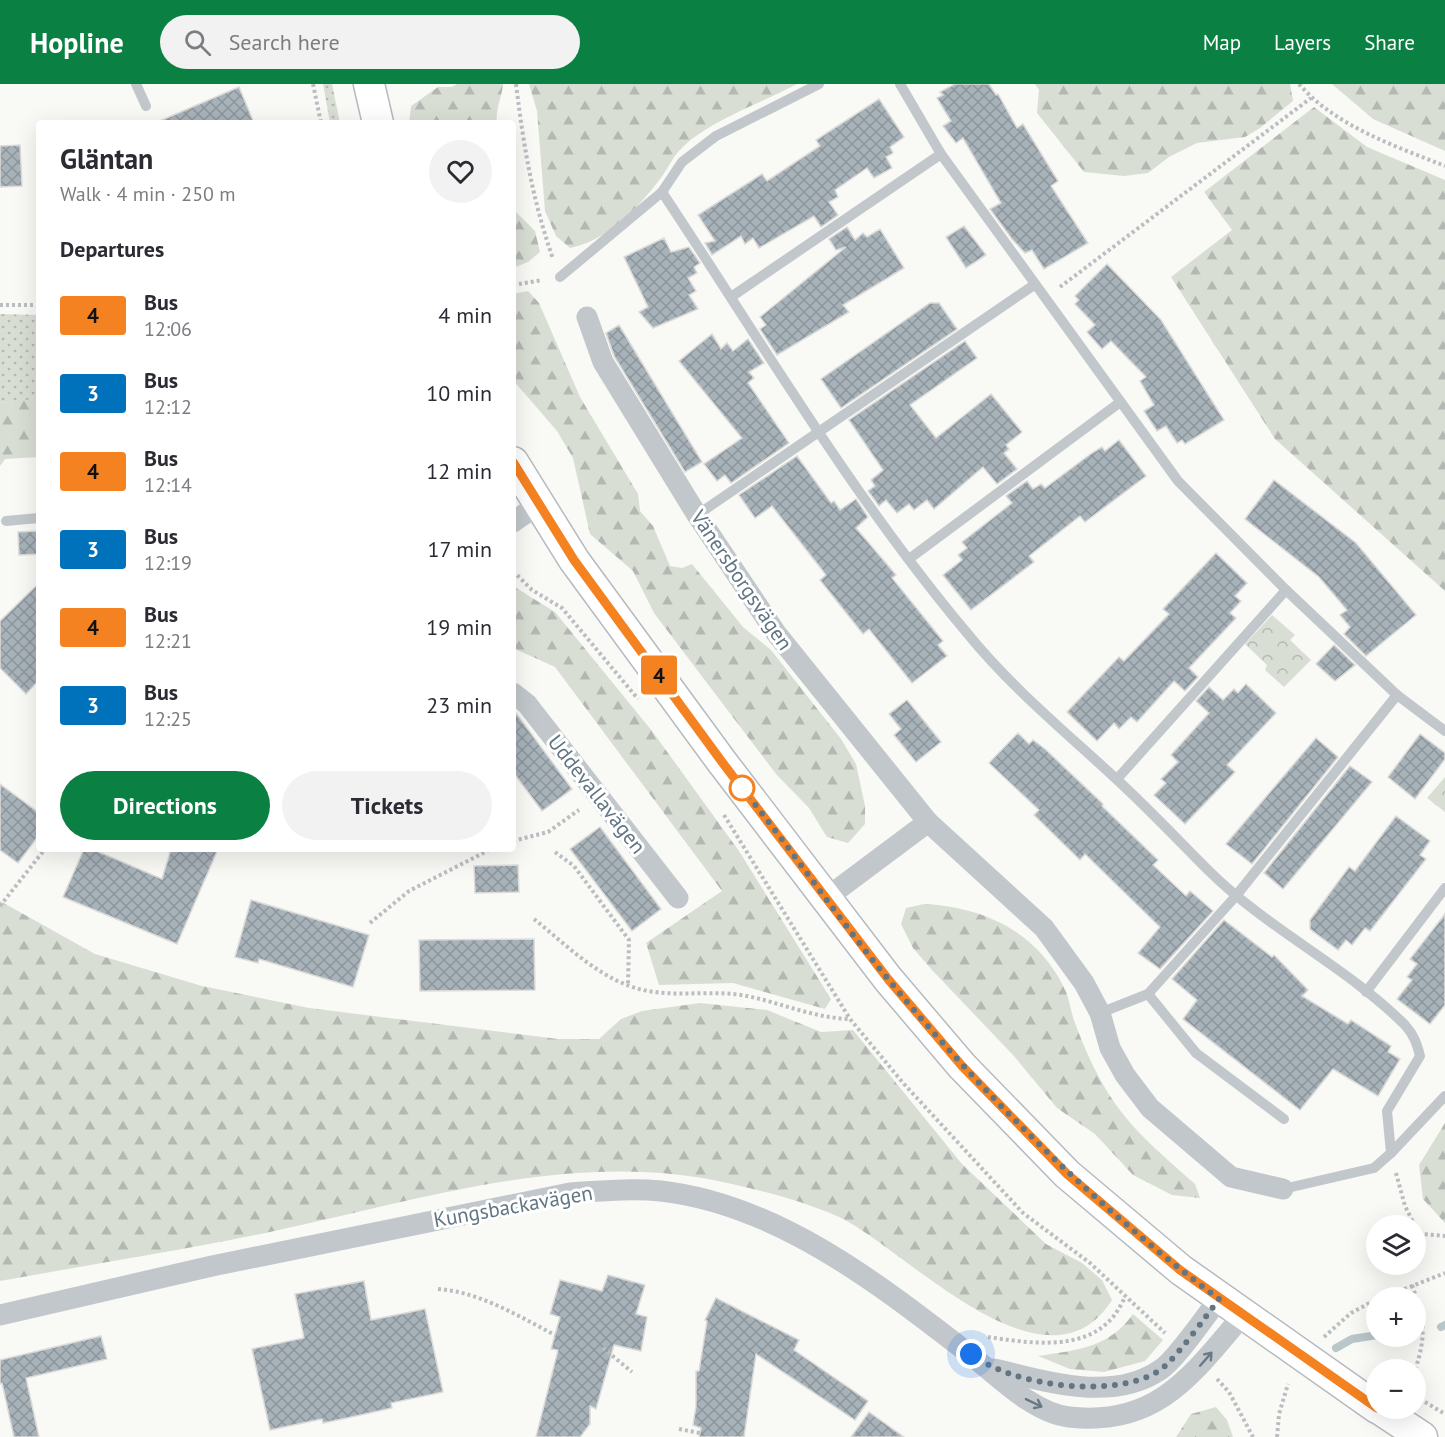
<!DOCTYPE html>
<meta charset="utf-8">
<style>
body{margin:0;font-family:"PT Sans",sans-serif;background:#f2f2f3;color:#2b2b33;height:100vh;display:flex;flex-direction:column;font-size:22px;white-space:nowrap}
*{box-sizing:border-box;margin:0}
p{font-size:20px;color:#7c7c81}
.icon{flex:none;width:33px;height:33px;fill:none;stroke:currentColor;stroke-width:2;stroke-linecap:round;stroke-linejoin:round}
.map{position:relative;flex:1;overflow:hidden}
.details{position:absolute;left:36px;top:36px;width:480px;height:732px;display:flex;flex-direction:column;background:#fff;border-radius:6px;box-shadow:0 6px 24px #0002}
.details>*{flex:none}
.badge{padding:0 12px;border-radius:4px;font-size:21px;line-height:39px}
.controls{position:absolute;left:1366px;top:1131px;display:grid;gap:12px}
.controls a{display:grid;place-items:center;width:60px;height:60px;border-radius:50%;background:#fff;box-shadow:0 6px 24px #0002;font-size:30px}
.you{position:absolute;width:30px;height:30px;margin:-15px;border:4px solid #fff;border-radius:50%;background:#1a73e8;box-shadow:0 0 0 9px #1a73e833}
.map>.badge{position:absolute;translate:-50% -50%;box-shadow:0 0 0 3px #fff}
h2{padding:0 24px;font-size:22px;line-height:54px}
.round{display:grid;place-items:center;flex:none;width:63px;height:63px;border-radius:32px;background:#f2f2f3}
.head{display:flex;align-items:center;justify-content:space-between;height:102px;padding:0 24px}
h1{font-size:28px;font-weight:800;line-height:45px}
.button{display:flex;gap:12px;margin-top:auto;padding:12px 24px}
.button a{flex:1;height:69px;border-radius:36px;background:#0b8043;color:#fff;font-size:24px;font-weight:800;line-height:69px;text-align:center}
.button a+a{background:#f2f2f3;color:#2b2b33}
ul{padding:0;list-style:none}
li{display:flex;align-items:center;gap:18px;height:78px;padding:0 24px}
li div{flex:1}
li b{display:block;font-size:22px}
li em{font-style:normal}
li .badge{min-width:66px;font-weight:700;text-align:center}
header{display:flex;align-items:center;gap:36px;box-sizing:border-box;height:84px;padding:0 30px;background:#0b8043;color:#fff}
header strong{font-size:28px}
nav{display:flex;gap:33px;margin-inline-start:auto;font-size:21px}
.search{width:420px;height:54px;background:#f2f2f3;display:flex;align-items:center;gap:15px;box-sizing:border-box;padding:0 21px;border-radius:33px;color:#7c7c81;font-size:22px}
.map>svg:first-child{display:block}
.grass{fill:url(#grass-dots)}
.forest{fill:url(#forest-firs)}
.park{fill:url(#park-crowns)}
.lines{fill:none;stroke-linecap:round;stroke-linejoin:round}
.stream{stroke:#b9c6ca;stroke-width:8}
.building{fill:url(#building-cross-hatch);stroke:#dbdbd9;stroke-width:1.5}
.secondary-casing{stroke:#b4bbc0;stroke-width:33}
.path{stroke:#babec1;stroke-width:4;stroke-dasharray:3 3;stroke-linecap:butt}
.lane{stroke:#c2c7cb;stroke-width:10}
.street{stroke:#c2c7cb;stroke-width:21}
.secondary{stroke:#fff;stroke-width:30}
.oneway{stroke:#677987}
.line-casing{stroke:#fff;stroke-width:14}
.line{stroke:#f58220;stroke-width:9}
.walk{stroke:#627583;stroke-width:6;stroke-dasharray:0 10.8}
.stop-dot{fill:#fff;stroke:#f58220;stroke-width:3}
.labels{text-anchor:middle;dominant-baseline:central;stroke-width:6;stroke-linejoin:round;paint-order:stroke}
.street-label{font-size:21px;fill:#627583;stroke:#fff}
</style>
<header>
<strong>Hopline</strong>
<div class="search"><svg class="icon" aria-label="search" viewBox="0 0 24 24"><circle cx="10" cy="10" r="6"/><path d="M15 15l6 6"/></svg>Search here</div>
<nav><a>Map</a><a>Layers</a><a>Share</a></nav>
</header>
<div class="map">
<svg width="1445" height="1353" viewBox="0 0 1445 1353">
<defs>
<pattern id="grass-dots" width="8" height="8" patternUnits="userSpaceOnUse" patternTransform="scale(1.5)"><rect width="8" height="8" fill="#d9ded5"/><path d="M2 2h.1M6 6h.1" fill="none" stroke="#b3b9b2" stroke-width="1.8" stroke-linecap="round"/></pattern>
<pattern id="forest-firs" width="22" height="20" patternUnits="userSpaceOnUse" patternTransform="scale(1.5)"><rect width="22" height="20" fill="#d9ded5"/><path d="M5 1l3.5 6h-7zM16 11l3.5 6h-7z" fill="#b3b9b2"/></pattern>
<pattern id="park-crowns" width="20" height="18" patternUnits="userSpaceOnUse" patternTransform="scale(1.5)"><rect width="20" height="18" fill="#d9ded5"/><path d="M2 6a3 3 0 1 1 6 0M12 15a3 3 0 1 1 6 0" fill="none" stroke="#b3b9b2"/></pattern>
<pattern id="building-cross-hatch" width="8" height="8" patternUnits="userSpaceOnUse" patternTransform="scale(1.5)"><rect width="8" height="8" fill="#a8b2b9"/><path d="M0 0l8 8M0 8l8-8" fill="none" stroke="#8c959c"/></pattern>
</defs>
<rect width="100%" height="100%" fill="#f9f9f6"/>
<g class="grass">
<path d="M323 0H332L340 39H330Z"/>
<path d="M0 230 39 231V316L0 319Z"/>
</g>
<g class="forest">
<path d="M457 0H503C502 14 495 25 497 39H409L411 22 438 3H452Z"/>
<path d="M529 0H797C764 18 706 38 681 65 673 72 669 83 663 91 641 121 608 157 570 164L556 152 545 127 537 27Z"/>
<path d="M1035 0H1290L1293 17 1260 44 1245 53 1197 59 1169 73 1148 89 1124 92 1084 88 1037 29 1039 6Z"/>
<path d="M1332 0H1445V67L1373 35Z"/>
<path d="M1314 23 1367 63 1445 96V507L1275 355 1171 193 1232 146 1204 108Z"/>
<path d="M513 125 535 147 540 168 528 178 513 184Z"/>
<path d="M528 207 539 219 580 313 638 410 640 427 653 442 670 482 682 484 692 480 743 543 771 566 841 655 856 680 865 722V740L848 759 827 753 809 724 776 690 654 529 633 487 590 450 573 374 557 347 513 296V210Z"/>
<path d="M34 315 39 316V373L5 375 0 382V319Z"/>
<path d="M513 502 555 528 652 647 739 767 831 915 825 925 733 899 659 901 646 859 722 807 555 583 513 564Z"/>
<path d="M0 817 95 870 202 902 309 924 558 955H599L621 935 642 927 700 919 767 926 821 948 853 946 962 1080 1046 1160 1082 1179 1102 1196 1112 1216C1046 1320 905 1164 839 1133 806 1118 767 1108 732 1100 580 1064 428 1114 279 1146 187 1166 93 1180 0 1197Z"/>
<path d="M924 820C985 823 1040 849 1066 908 1070 918 1071 929 1075 939 1082 958 1091 979 1101 997 1126 1042 1158 1067 1195 1100L1200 1114 1172 1111 1133 1091 1095 1050 1057 1024 1013 971 932 886 913 864 901 840 906 824Z"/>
<path d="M1445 1039V1139L1423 1115 1419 1081Z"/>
<path d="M1133 1230 1163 1256 1145 1277 1104 1288 1070 1285 1038 1272C1077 1266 1109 1264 1133 1230Z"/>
<path d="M1216 1323 1227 1336 1233 1353H1176L1191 1330Z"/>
</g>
<g class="park">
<path d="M1272 531 1295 551 1290 556 1311 576 1284 603 1265 586 1267 581 1245 560Z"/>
<path d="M1445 693V728L1427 714Z"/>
</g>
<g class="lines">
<g class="stream">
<path d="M1441 1243 1445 1241"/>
<path d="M1336 1264 1352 1255 1377 1251"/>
</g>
</g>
<g class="building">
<path d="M955 0H989L996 11 998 10 1017 44 1023 40 1058 97 1051 102 1088 159 1044 185 1032 166 1025 169 1012 155 990 125 1001 119 963 54 956 59 943 42 951 37 937 14 943 11 940 8Z"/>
<path d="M239 3 254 39H155Z"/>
<path d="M879 15 904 53 890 63 893 69 886 73 892 84 874 94 867 84 835 106 838 113 829 118 838 131 821 143 814 132 759 164 753 154 745 160 741 152 712 171 705 159 715 157 698 131 762 90 767 97 820 62 816 56Z"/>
<path d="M20 61 22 102 0 103V62Z"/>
<path d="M964 142 986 171 966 184 946 153Z"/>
<path d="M847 143 855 156 863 149 867 153 880 145 904 184 843 221 849 228 777 271 760 245 766 241 760 233 846 163 836 166 829 155Z"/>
<path d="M664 154 671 168 689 163 700 179 694 183 697 189 688 194 696 207 689 211 698 225 653 244 639 228 648 223 624 173Z"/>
<path d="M1107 180 1161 236 1224 336 1185 360 1182 356 1177 359 1166 342 1157 347 1144 327 1154 321 1140 297 1146 293 1111 257 1102 265 1087 248 1095 241 1075 220 1079 216 1075 212Z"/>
<path d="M930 219H939L957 245 841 324 821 295Z"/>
<path d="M619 241 702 378 685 388 614 272 606 249Z"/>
<path d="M712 250 721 265 727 259 733 267 748 255 764 279 749 288 754 294 748 299 789 359 731 399 725 391 717 397 704 380 742 354 679 277Z"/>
<path d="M965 257 977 274 910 321 936 354 991 310 1022 348 1006 361 1009 365 1004 369 1017 385 997 400 983 383 934 425 927 416 914 426 909 420 897 429 886 416 879 422 868 407 875 402 871 396 883 386 849 336Z"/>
<path d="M1119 356 1146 392 1085 438 1080 432 1029 472 1034 478 971 526 943 491 962 476 958 471 967 464 962 458 1012 419 1006 412 1027 397 1033 405 1041 400 1045 404 1092 369 1102 363 1105 367Z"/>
<path d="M797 372 831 419 834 417 840 426 856 415 868 433 856 444 896 491 892 494 943 557 938 561 947 572 912 599 869 545 863 550 820 496 826 491 772 422 755 434 739 411Z"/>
<path d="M1274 396 1356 459 1416 531 1366 572 1344 550 1350 543 1340 531 1347 526 1319 493 1245 435Z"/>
<path d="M39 447V470L19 471 18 448Z"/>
<path d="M1216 469 1247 499 1235 512 1241 517 1230 529 1236 534 1189 584 1198 593 1185 607 1174 597 1137 638 1131 633 1119 645 1114 639 1097 657 1067 628 1119 573 1124 577 1169 530 1163 525Z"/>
<path d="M39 499V596L26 610 0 584V537Z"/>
<path d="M1334 561 1355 581 1335 597 1316 580Z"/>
<path d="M1246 600 1276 629 1227 681 1235 688 1185 740 1154 711 1166 699 1161 695 1178 678 1171 671 1209 629 1196 617 1209 603 1223 616 1234 605 1238 609Z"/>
<path d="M907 616 941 658 916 678 894 651 901 645 889 630Z"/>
<path d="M513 625 572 705 542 727 513 688Z"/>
<path d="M1018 649 1029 660 1033 656 1045 665 1103 720 1102 722 1158 776 1153 781 1186 812 1190 807 1213 827 1160 885 1138 869 1160 843 1085 770 1080 776 1034 731 1039 726 989 679Z"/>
<path d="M1420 650 1445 669V675L1415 715 1388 693Z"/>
<path d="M1316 654 1338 673 1252 780 1226 760Z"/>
<path d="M1350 682 1372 698 1283 805 1264 789Z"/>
<path d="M0 700 39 729V751L18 779 0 766Z"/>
<path d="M1396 732 1430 757 1420 771 1426 775 1370 847 1365 844 1352 861 1346 856 1338 866 1310 845V836L1349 783 1355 787Z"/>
<path d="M600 743 661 825 632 847 570 765Z"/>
<path d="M84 765H92L162 795 171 765H218L177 860 63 813Z"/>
<path d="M518 781 519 808 475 809 474 782Z"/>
<path d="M251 816 369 851 353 903 259 875 258 879 235 873Z"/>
<path d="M1445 830V921L1430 940 1397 915 1412 896 1407 893 1417 880 1410 875Z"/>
<path d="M1224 836 1272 873 1274 871 1308 906 1302 912 1348 940 1351 936 1391 962 1388 968 1400 975 1378 1012 1333 985 1300 1026 1183 935 1197 916 1172 895Z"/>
<path d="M534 855 535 906 420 907 419 856Z"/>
<path d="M608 1191 645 1201 636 1230 647 1233 641 1267 614 1261 596 1325 590 1322V1340L580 1353H536L558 1266 551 1265 560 1233 550 1230 560 1196 602 1207Z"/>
<path d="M364 1197 371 1236 425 1225 443 1308 391 1319 392 1324 347 1334 323 1339 322 1335 270 1346 252 1265 304 1254 295 1210Z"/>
<path d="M716 1214 799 1256 794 1266 868 1317 855 1336 756 1270 744 1353H699L701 1344 693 1341 696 1322V1287H699L707 1237 705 1236Z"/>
<path d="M101 1252 107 1275 26 1294 39 1353H14L2 1299 0 1300V1276Z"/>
<path d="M869 1328 904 1353H851Z"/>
</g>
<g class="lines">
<defs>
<g id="secondary">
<path d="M369 0 378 39"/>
<path d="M513 378 574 476 722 678 888 895 962 982 1067 1090 1181 1186 1377 1324"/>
<path d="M1378 1324 1422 1353"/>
</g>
</defs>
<use href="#secondary" class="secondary-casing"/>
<g class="path">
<path d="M313 0 321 39"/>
<path d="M516 0C524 64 532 114 553 175"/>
<path d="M1299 0C1335 42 1395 62 1445 82"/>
<path d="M513 201 542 196"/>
<path d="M1060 203 1311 14"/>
<path d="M0 221H39"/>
<path d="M513 487 532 506 562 524 638 615"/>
<path d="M724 731 850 935 904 1000 1023 1129 1090 1179 1165 1249"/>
<path d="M513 757 548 748 579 726"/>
<path d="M555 768 574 782 629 856 628 901"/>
<path d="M0 822 45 765"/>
<path d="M534 835C569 863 607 903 655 908 685 912 716 906 747 912 781 919 814 934 850 935"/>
<path d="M370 839 409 807 491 765"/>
<path d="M1396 1089 1405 1122 1415 1142"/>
<path d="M1416 1143 1422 1150 1445 1152"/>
<path d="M1412 1201C1424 1235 1427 1251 1415 1286"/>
<path d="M438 1205C480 1208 518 1232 555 1251"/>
<path d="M1382 1214 1445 1189"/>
<path d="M988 1253C1028 1259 1084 1268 1113 1233 1118 1227 1122 1219 1125 1213"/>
<path d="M1324 1253 1351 1229 1377 1215"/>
<path d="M603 1264 632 1288"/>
<path d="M1217 1295 1229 1308 1253 1353"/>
<path d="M1425 1318 1445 1330"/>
<path d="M679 1345 700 1349"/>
<path d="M1277 1353 1279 1330 1288 1300"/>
</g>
<g class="lane">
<path d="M136 0 146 22"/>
<path d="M900 0 941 70 1178 397 1286 506 1397 611 1445 647"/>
<path d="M662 108C761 257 852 412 967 549 1010 602 1063 646 1113 692 1146 722 1177 755 1208 786 1267 845 1346 882 1405 941 1414 951 1417 960 1420 972L1387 1027 1391 1069 1374 1084 1283 1105"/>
<path d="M560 193 662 108 682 78 716 52 819 0"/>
<path d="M731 213 941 70"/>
<path d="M697 431 1034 201"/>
<path d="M6 437 39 434"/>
<path d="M909 475 1119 319"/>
<path d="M1117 695 1286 506"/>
<path d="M1366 908 1445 804"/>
<path d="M1148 910 1196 969 1284 1035"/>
<path d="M1100 929 1148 910 1235 813 1397 611"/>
<path d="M1391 1069 1445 1012"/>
</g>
<g class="street">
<path d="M587 233 603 278 697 431 776 549 928 738 825 815"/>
<path d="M513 438 539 420"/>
<path d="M513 609 527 620 678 814"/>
<path d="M928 738 1044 844 1084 899 1100 929 1110 964 1125 991 1150 1024 1231 1093 1283 1105"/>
<path d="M0 1231 212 1182 570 1109C601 1107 631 1104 661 1107 775 1120 875 1197 963 1265 993 1287 1031 1329 1069 1333 1157 1343 1192 1291 1243 1231"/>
<path d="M994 1285C1046 1297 1111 1319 1160 1286 1176 1276 1206 1231 1219 1215"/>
</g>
<use href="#secondary" class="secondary"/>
</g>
<defs><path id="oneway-shaft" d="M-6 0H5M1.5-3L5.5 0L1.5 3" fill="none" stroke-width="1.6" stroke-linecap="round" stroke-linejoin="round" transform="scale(1.5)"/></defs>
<g class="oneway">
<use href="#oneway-shaft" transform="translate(1206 1275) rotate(-49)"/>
<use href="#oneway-shaft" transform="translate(1034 1319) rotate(26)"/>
</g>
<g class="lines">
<defs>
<path id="line" d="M513 378 574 476 722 678 888 895 962 982 1067 1090 1180 1186 1377 1324"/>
</defs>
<use href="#line" class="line-casing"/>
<use href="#line" class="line"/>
<path class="walk" d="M742 704C792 766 837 833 888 895 986 1014 1095 1122 1219 1215 1207 1231 1175 1276 1160 1286 1115 1316 1012 1302 971 1270"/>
</g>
<circle class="stop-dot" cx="742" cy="704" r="12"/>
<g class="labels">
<g class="street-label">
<text transform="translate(742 496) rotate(56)">Vänersborgsvägen</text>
<text transform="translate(597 710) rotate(52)">Uddevallavägen</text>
<text transform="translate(513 1122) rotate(-10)">Kungsbackavägen</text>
</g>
</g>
</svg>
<div class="controls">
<a><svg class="icon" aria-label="layers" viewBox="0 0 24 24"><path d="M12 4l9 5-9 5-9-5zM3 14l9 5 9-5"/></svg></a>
<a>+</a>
<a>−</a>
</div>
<div class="you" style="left:971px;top:1270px"></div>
<b class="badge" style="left:659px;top:591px;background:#f58220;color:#111">4</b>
<section class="details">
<div class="head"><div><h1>Gläntan</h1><p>Walk · 4 min · 250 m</p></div><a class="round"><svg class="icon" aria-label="heart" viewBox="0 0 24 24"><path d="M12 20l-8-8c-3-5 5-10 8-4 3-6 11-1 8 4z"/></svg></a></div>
<h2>Departures</h2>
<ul>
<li><span class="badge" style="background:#f58220;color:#111">4</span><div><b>Bus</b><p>12:06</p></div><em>4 min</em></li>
<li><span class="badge" style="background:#0072bc;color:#fff">3</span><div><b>Bus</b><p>12:12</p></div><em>10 min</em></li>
<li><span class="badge" style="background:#f58220;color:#111">4</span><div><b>Bus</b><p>12:14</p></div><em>12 min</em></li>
<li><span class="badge" style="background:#0072bc;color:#fff">3</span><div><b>Bus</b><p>12:19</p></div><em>17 min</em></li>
<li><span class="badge" style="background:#f58220;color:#111">4</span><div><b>Bus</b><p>12:21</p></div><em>19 min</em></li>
<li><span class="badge" style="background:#0072bc;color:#fff">3</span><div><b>Bus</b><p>12:25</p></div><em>23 min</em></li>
</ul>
<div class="button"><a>Directions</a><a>Tickets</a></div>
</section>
</div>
